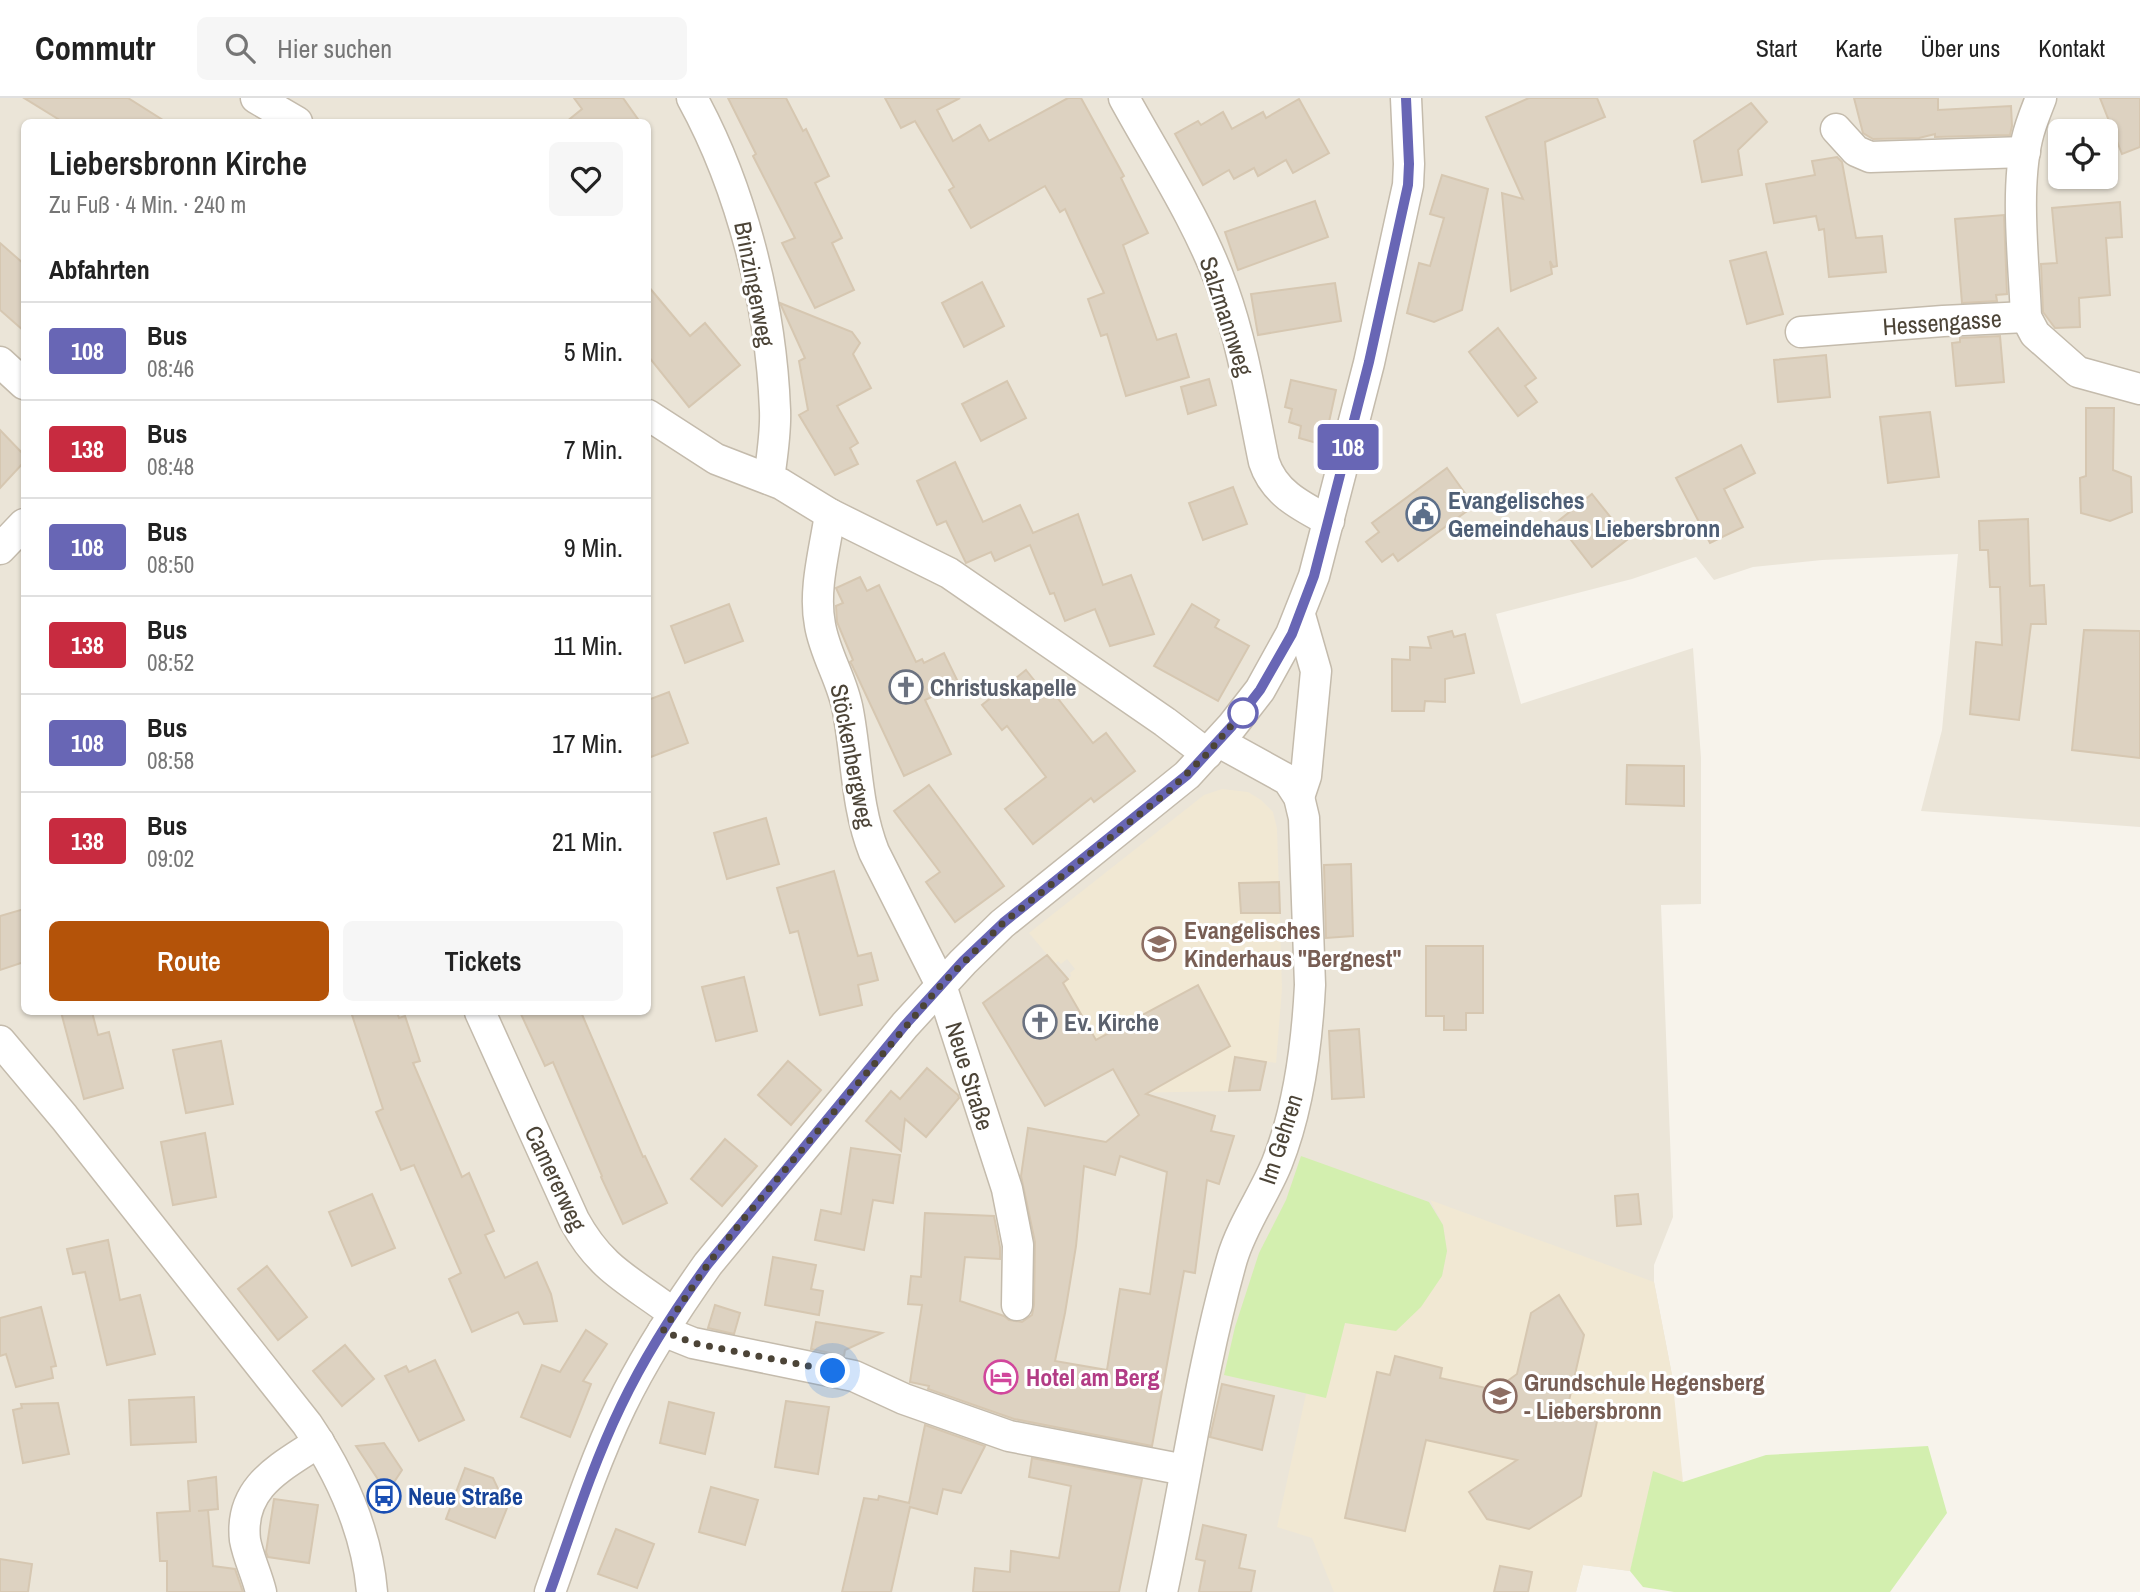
<!DOCTYPE html>
<html lang="de">
<meta charset="utf-8">
<style>
body{margin:0;font-family:"Archivo Narrow",sans-serif;background:#f6f6f6;color:#222;height:100vh;display:flex;flex-direction:column;font-size:26px;white-space:nowrap}
*{box-sizing:border-box;margin:0}
p{font-size:23px;color:#767676}
.icon{flex:none;width:38px;height:38px;fill:none;stroke:currentColor;stroke-width:2;stroke-linecap:round;stroke-linejoin:round}
.map{position:relative;flex:1;overflow:hidden}
.panel{position:absolute;left:21px;top:21px;width:630px;height:896px;display:flex;flex-direction:column;background:#fff;border-radius:10px;box-shadow:0 2px 5px #0004}
.panel>*{flex:none}
.badge{padding:0 14px;border-radius:5px;font-size:24px;line-height:46px}
.controls{position:absolute;left:2048px;top:21px;display:grid;gap:14px}
.controls a{display:grid;place-items:center;width:70px;height:70px;border-radius:10px;background:#fff;box-shadow:0 2px 5px #0004;font-size:35px}
.you{position:absolute;width:35px;height:35px;margin:-18px;border:5px solid #fff;border-radius:50%;background:#1a73e8;box-shadow:0 0 0 10px #1a73e833}
.map>.badge{position:absolute;translate:-50% -50%;box-shadow:0 0 0 4px #fff}
h2{padding:0 28px;font-size:26px;line-height:63px}
.round{display:grid;place-items:center;flex:none;width:74px;height:74px;border-radius:10px;background:#f6f6f6}
.summary{display:flex;align-items:center;justify-content:space-between;height:119px;padding:0 28px}
h1{font-size:33px;font-weight:600;line-height:52px}
.cta{display:flex;gap:14px;margin-top:auto;padding:14px 28px}
.cta a{flex:1;height:80px;border-radius:10px;background:#b45309;color:#fff;font-size:28px;font-weight:600;line-height:80px;text-align:center}
.cta a+a{background:#f6f6f6;color:#222}
ul{padding:0;list-style:none}
li{display:flex;align-items:center;gap:21px;height:98px;padding:0 28px;border-top:2px solid #e0e0e0}
li div{flex:1}
li b{display:block;font-size:26px}
li em{font-style:normal}
li .badge{min-width:77px;font-weight:700;text-align:center}
header{display:flex;align-items:center;gap:42px;box-sizing:border-box;height:98px;padding:0 35px;background:#fff;border-bottom:2px solid #e0e0e0}
header strong{font-size:33px}
nav{display:flex;gap:38px;margin-inline-start:auto;font-size:24px}
.search{width:490px;height:63px;background:#f6f6f6;display:flex;align-items:center;gap:18px;box-sizing:border-box;padding:0 24px;border-radius:10px;color:#767676;font-size:26px}
.map>svg:first-child{display:block}
.residential{fill:#ebe5d8;fill-rule:evenodd}
.education{fill:#f1e8d3}
.green{fill:#d3efaf}
.building{fill:#ddd2c1;stroke:#d6c7b1;stroke-width:2;fill-rule:evenodd}
.lines{fill:none;stroke-linecap:round;stroke-linejoin:round}
.minor-casing{stroke:#c4bbac;stroke-width:33}
.minor{stroke:#fff;stroke-width:30}
.line-casing{stroke:#fff;stroke-width:16}
.line{stroke:#6866b5;stroke-width:10}
.walk{stroke:#4c4437;stroke-width:7;stroke-dasharray:0 12.6}
.stop-dot{fill:#fff;stroke:#6866b5;stroke-width:3.5}
.labels{text-anchor:middle;dominant-baseline:central;stroke-width:6;stroke-linejoin:round;paint-order:stroke}
.street-label{font-size:24px;fill:#4c4437;stroke:#fff}
.service-label{font-size:24px;font-weight:bold;fill:#4e5e75;stroke:#fff;text-anchor:start}
.worship-label{font-size:24px;font-weight:bold;fill:#5b616d;stroke:#fff;text-anchor:start}
.education-label{font-size:24px;font-weight:bold;fill:#785e54;stroke:#fff;text-anchor:start}
.hotel-label{font-size:24px;font-weight:bold;fill:#b23c85;stroke:#fff;text-anchor:start}
.transit-label{font-size:24px;font-weight:bold;fill:#164399;stroke:#fff;text-anchor:start}
</style>
<header>
<strong>Commutr</strong>
<div class="search"><svg class="icon" aria-label="search" viewBox="0 0 24 24"><circle cx="10" cy="10" r="6"/><path d="M15 15l6 6"/></svg>Hier suchen</div>
<nav><a>Start</a><a>Karte</a><a>Über uns</a><a>Kontakt</a></nav>
</header>
<div class="map">
<svg width="2140" height="1494" viewBox="0 0 2140 1494">
<rect width="100%" height="100%" fill="#f7f3eb"/>
<path class="residential" d="M0 0H2140V729L1921 713 1942 632 1958 456 1822 462 1753 469 1714 482 1696 459 1632 481 1496 516 1521 606 1693 550 1701 660V806L1661 807 1673 1119 1654 1167V1184L1672 1277 1654 1374 1630 1473 1583 1467 1576 1494H0ZM24 24H648V914H24ZM2060 33H2105V79H2060Z"/>
<g class="education">
<path d="M1222 691 1248 694 1261 702 1273 714 1277 730 1282 891 1276 965 1235 959 1229 993 1127 995 1063 885 1071 878 1070 875 1075 871 1067 861 1061 866 1058 863 1055 866 1029 835 1204 697Z"/>
<path d="M1430 1102 1654 1184 1672 1277 1683 1384 1653 1374 1630 1473 1583 1467 1576 1494H1334L1312 1440 1277 1429 1306 1296 1326 1299 1345 1225 1442 1178 1447 1153 1443 1127Z"/>
</g>
<g class="green">
<path d="M1301 1058 1429 1104 1443 1127 1447 1153 1442 1178 1421 1209 1396 1233 1345 1225 1326 1300 1224 1277 1235 1229 1259 1155 1286 1102Z"/>
<path d="M1928 1348 1947 1415 1890 1494H1674L1643 1489 1630 1473 1653 1373 1683 1384 1766 1357Z"/>
</g>
<g class="building">
<path d="M24 0H128L166 24H63Z"/>
<path d="M574 0H623L640 24H566L582 11Z"/>
<path d="M728 0H786L803 33 806 31 829 78 815 85 842 140 832 145 854 192 815 210 782 145 795 140 753 58 756 56Z"/>
<path d="M885 0H960L937 12 953 43 980 27 989 43 1068 0H1081L1124 78 1121 80 1148 135 1123 147 1157 242 1176 236 1189 279 1126 298 1107 236 1101 238 1088 201 1104 195 1065 111 1060 114 1045 88 971 130 949 92 954 89 915 23 901 30Z"/>
<path d="M1529 0H1597L1605 19 1545 44 1557 168 1553 169 1550 163 1552 176 1511 193 1502 95 1523 101 1486 19Z"/>
<path d="M1854 0H1938V12L2011 8 2012 28 2010 37 1935 39V36L1919 40 1873 41 1863 35Z"/>
<path d="M2100 0H2140V49L2122 56Z"/>
<path d="M1299 1 1329 55 1293 75 1286 62 1258 78 1254 70 1234 81 1229 72 1203 87 1175 36 1198 23 1201 27 1223 14 1232 31 1263 14 1266 20Z"/>
<path d="M1751 5 1767 24 1738 52 1742 77 1702 84 1694 43Z"/>
<path d="M1837 59 1842 64 1856 140 1882 138 1886 174 1829 179 1824 131 1819 132 1816 118 1774 125 1766 86 1815 77 1812 63Z"/>
<path d="M1442 77 1488 91 1462 212 1434 224 1407 215 1419 165 1430 168 1444 120 1430 116Z"/>
<path d="M1315 103 1328 139 1238 172 1225 134Z"/>
<path d="M2120 104 2122 139 2106 140 2110 197 2079 200 2080 229 2055 230 2043 214 2041 166 2057 165 2052 110Z"/>
<path d="M2004 117 2007 196 1996 197 1997 203 1962 205 1955 121Z"/>
<path d="M0 145 24 166V233L0 212Z"/>
<path d="M1766 154 1783 216 1747 226 1730 163Z"/>
<path d="M982 184 1004 228 964 249 942 205Z"/>
<path d="M1335 185 1341 223 1258 237 1251 196Z"/>
<path d="M648 188 690 238 705 225 740 267 689 309 648 258Z"/>
<path d="M780 205 852 234 860 245 853 256 871 290 837 308 858 345 850 350 858 366 835 377 799 317 808 312 799 263 805 260Z"/>
<path d="M1498 230 1536 280 1525 288 1537 304 1518 318 1469 254Z"/>
<path d="M2000 238 2004 284 1956 288 1952 245 1960 244V240Z"/>
<path d="M1826 257 1830 299 1778 304 1774 262Z"/>
<path d="M1209 281 1216 307 1188 316 1181 289Z"/>
<path d="M1291 282 1336 292 1324 347 1299 340 1301 328 1289 324 1292 311 1285 309Z"/>
<path d="M1007 283 1026 320 981 343 962 306Z"/>
<path d="M2086 310H2114L2113 372 2131 379 2132 414 2110 423 2081 415 2080 380 2086 378Z"/>
<path d="M1930 314 1939 379 1888 385 1880 319Z"/>
<path d="M0 332 24 357V364L0 390Z"/>
<path d="M1741 347 1755 375 1724 391 1743 429 1710 445 1676 380Z"/>
<path d="M955 364 983 424 1020 407 1033 435 1078 416 1103 487 1131 477 1154 536 1110 548 1095 511 1065 523 1054 495 1050 496 1030 447 995 463 991 454 966 465 946 423 937 427 917 383Z"/>
<path d="M1447 370 1474 408 1398 463 1393 456 1382 464 1366 444 1379 434 1372 425Z"/>
<path d="M1233 389 1247 426 1203 442 1189 405Z"/>
<path d="M1592 396 1628 441 1592 469 1557 424Z"/>
<path d="M2028 421 2030 488 2044 487 2046 526H2031L2019 622 1970 616 1976 544 2002 547 2000 489H1990L1988 452H1980L1979 423Z"/>
<path d="M860 479 867 493 879 487 916 564 922 561 924 565 944 555 959 586 925 602 951 656 904 678 852 567 850 564 853 562 837 524 836 508 843 505 836 490Z"/>
<path d="M729 506 743 543 685 565 671 528Z"/>
<path d="M1192 506 1219 522 1215 529 1249 548 1218 603 1154 568Z"/>
<path d="M2084 532 2140 533V660L2072 652Z"/>
<path d="M1452 533 1454 539 1465 536 1474 575 1445 581V604L1425 603 1424 613H1392V561L1410 562V549L1431 550 1428 539Z"/>
<path d="M1026 572 1046 597 1052 593 1093 645 1106 635 1135 673 1094 704 1091 700 1033 746 1005 711 1046 679 1007 628 1002 632 982 607Z"/>
<path d="M669 594 688 645 648 660V602Z"/>
<path d="M1627 667 1684 668V708L1626 706Z"/>
<path d="M929 687 1004 788 955 824 926 784 940 774 894 713Z"/>
<path d="M766 720 779 766 727 781 714 735Z"/>
<path d="M1351 766 1353 838 1326 840 1324 767Z"/>
<path d="M834 773 858 858 871 855 878 882 858 887 862 907 820 917 798 833 790 835 777 790Z"/>
<path d="M1279 784 1280 815H1241L1239 785Z"/>
<path d="M24 811V864L0 872V818Z"/>
<path d="M1426 848H1483V915H1466V932H1444V918H1426Z"/>
<path d="M1047 857 1068 881 1063 885 1096 942 1198 887 1230 948 1146 996 1215 1018 1211 1033 1234 1038 1219 1086 1207 1082 1195 1175 1184 1173 1152 1348 1014 1321 928 1291 929 1288 910 1284 922 1207 908 1206 911 1178 921 1179 925 1115 994 1118 1000 1149V1161L965 1159 960 1203 1004 1218 1009 1222 1022 1224 1032 1217 1034 1207 1035 1144 1021 1078 1028 1030 1106 1044 1139 1017 1113 971 1045 1008 983 905ZM1120 1058 1167 1074 1150 1196 1120 1191 1107 1272 1055 1263 1065 1215 1076 1148 1084 1068 1115 1077Z"/>
<path d="M744 879 757 933 716 943 702 889Z"/>
<path d="M61 914H92L98 937 109 934 123 990 84 1001Z"/>
<path d="M351 914H397L399 920 405 918 420 963 413 965 462 1079 469 1075 494 1133 485 1137 505 1180 537 1164 551 1196 557 1223 524 1226 518 1214 472 1234 449 1181 461 1175 414 1067 401 1072 376 1014 383 1011Z"/>
<path d="M520 914H581L643 1059 645 1058 667 1105 623 1126 601 1079 602 1078 553 964 545 968Z"/>
<path d="M1359 931 1364 999 1332 1001 1329 933Z"/>
<path d="M221 943 233 1006 186 1015 173 952Z"/>
<path d="M1235 959 1266 964 1260 992 1229 993Z"/>
<path d="M788 963 821 992 791 1027 758 997Z"/>
<path d="M927 970 958 997 959 1000 926 1039 905 1021 901 1053 866 1023 891 993 900 1001Z"/>
<path d="M205 1035 216 1099 173 1107 161 1044Z"/>
<path d="M725 1041 757 1068 722 1108 691 1081Z"/>
<path d="M851 1050 900 1057 893 1105 873 1102 864 1152 815 1142 821 1112 841 1116Z"/>
<path d="M372 1096 395 1150 352 1168 329 1114Z"/>
<path d="M1638 1096 1641 1126 1617 1128 1615 1098Z"/>
<path d="M108 1142 120 1202 140 1197 155 1256 107 1267 85 1174 73 1176 67 1151Z"/>
<path d="M773 1159 816 1167 811 1191 823 1193 819 1217 765 1207Z"/>
<path d="M267 1168 307 1219 278 1242 238 1191Z"/>
<path d="M1559 1197 1584 1237 1568 1307 1599 1314 1581 1398 1529 1431 1487 1421 1469 1394 1517 1362 1426 1342 1405 1433 1345 1420 1377 1274 1390 1277 1395 1258 1442 1270 1440 1280 1495 1292 1517 1276 1531 1215Z"/>
<path d="M715 1207 740 1215 734 1236 708 1230Z"/>
<path d="M41 1209 56 1268 51 1269 53 1280 16 1289 6 1256 0 1258V1220Z"/>
<path d="M816 1224 882 1235 845 1252 844 1258 811 1251Z"/>
<path d="M586 1232 607 1246 583 1283 591 1286 570 1339 521 1319 542 1267 560 1274Z"/>
<path d="M345 1247 374 1281 342 1308 313 1273Z"/>
<path d="M435 1262 464 1322 419 1343 385 1278 406 1268 409 1274Z"/>
<path d="M1222 1286 1274 1298 1262 1352 1210 1339Z"/>
<path d="M194 1299 196 1344 131 1347 129 1302Z"/>
<path d="M786 1303 829 1309 818 1376 775 1369Z"/>
<path d="M669 1304 714 1315 705 1356 660 1345Z"/>
<path d="M58 1305 69 1356 23 1365 13 1312 22 1310 21 1306Z"/>
<path d="M925 1327 985 1348 961 1395 943 1391 937 1416 910 1409 891 1494H842L864 1400 878 1402 879 1398 909 1405Z"/>
<path d="M384 1345 402 1372 387 1395 356 1348Z"/>
<path d="M1032 1360 1142 1381 1119 1494H973L975 1470 1010 1474 1011 1453 1059 1460 1071 1388 1029 1379Z"/>
<path d="M465 1370 493 1380 507 1410 495 1440 446 1421Z"/>
<path d="M216 1379 218 1411 198 1413 208 1412 213 1468 235 1471 243 1494H167V1463H160L157 1415 190 1413 188 1383Z"/>
<path d="M711 1389 758 1402 745 1447 699 1434Z"/>
<path d="M274 1401 318 1407 309 1465 268 1459 266 1454Z"/>
<path d="M1203 1427 1246 1437 1239 1470 1255 1473 1251 1494H1199L1205 1463 1196 1461Z"/>
<path d="M616 1431 654 1446 637 1490 598 1476Z"/>
<path d="M0 1461 32 1466 28 1494H0Z"/>
<path d="M1500 1468 1532 1474 1528 1494H1494Z"/>
</g>
<g class="lines">
<defs>
<g id="minor">
<path d="M256 0 297 24"/>
<path d="M692 0C742 91 771 208 775 312 776 335 772 358 769 381"/>
<path d="M1124 0C1158 62 1199 124 1223 191 1243 247 1252 306 1264 364 1274 395 1301 408 1329 423"/>
<path d="M2041 0C2036 13 2030 27 2027 41 2015 93 2024 164 2026 219L2035 236 2078 274 2140 291"/>
<path d="M1836 31 1856 53 1870 59 2025 54"/>
<path d="M1801 234 1943 223 2026 219"/>
<path d="M0 264 24 286"/>
<path d="M648 317 716 361 781 386 830 416 949 475 1165 624 1207 656"/>
<path d="M830 416C825 451 813 492 820 527 825 557 843 583 848 613 857 661 856 708 874 754L941 887 1007 1091 1018 1147 1017 1207"/>
<path d="M0 451 24 426"/>
<path d="M1299 699 1306 678 1316 573 1300 517"/>
<path d="M480 914 574 1122C601 1172 631 1183 673 1215"/>
<path d="M0 943 64 1019 307 1326C340 1375 367 1434 372 1494"/>
<path d="M663 1233 693 1245 854 1278 904 1301 1009 1338 1185 1372"/>
<path d="M261 1494C257 1477 248 1459 245 1442 239 1388 282 1369 319 1344"/>
<path d="M550 1494C572 1432 592 1368 621 1308 645 1258 676 1211 708 1166L905 927 963 864 1002 826 1187 677 1232 628 1260 592 1291 536 1314 478 1369 265 1408 87 1409 66 1406 0"/>
<path d="M1162 1494C1186 1384 1201 1270 1232 1161 1242 1127 1264 1097 1277 1065 1299 1010 1307 946 1310 887L1304 720 1299 699 1288 682 1219 644"/>
</g>
</defs>
<use href="#minor" class="minor-casing"/>
<use href="#minor" class="minor"/>
</g>
<g class="lines">
<defs>
<path id="line" d="M550 1494C572 1432 592 1368 621 1308 645 1258 675 1211 708 1166L905 927 963 863 1003 825 1187 677 1232 628 1260 592 1292 536 1314 478 1369 264 1408 87 1409 66 1406 0"/>
</defs>
<use href="#line" class="line-casing"/>
<use href="#line" class="line"/>
<path class="walk" d="M833 1273 693 1245 663 1233 708 1166 746 1118 941 887 1003 825 1170 692 1207 656 1248 608 1243 615"/>
</g>
<defs>
<symbol id="civic-ring" viewBox="-11 -11 22 22"><circle r="9.5" fill="#fff" stroke="#5c6f8a" stroke-width="1.5"/><path d="M-.6-6.5H3V-4.5H.6V-3L4-1V1h2V6H-6V1h2V-1L-.6-3ZM-1.2 2.5V6h2.4V2.5Z" fill="#5c6f8a"/></symbol>
<symbol id="church-ring" viewBox="-11 -11 22 22"><circle r="9.5" fill="#fff" stroke="#6b7280" stroke-width="1.5"/><path d="M-1.2-6h2.4v3.5h3.3v2.4h-3.3V6h-2.4V-.1h-3.3v-2.4h3.3Z" fill="#6b7280"/></symbol>
<symbol id="school-ring" viewBox="-11 -11 22 22"><circle r="9.5" fill="#fff" stroke="#8d6e63" stroke-width="1.5"/><path d="M0-5L7-2L0 1L-7-2ZM-4 1L0 2.5L4 1V4Q0 6-4 4Z" fill="#8d6e63"/></symbol>
<symbol id="hotel-ring" viewBox="-11 -11 22 22"><circle r="9.5" fill="#fff" stroke="#d1479c" stroke-width="1.5"/><path d="M-6-4.5h1.5V1H6V5H4.5V3h-9V5H-6ZM-4 0a1.8 1.8 0 1 1 3.6 0ZM.5 0V-2.5h3Q6-2.5 6 0Z" fill="#d1479c"/></symbol>
<symbol id="bus-ring" viewBox="-11 -11 22 22"><circle r="9.5" fill="#fff" stroke="#1a4fb4" stroke-width="1.5"/><path d="M-5-6H5V4H4V6H2V4H-2V6H-4V4H-5ZM-3.5-4V0h7V-4ZM-3.5 1.2v1.5H-2V1.2ZM2 1.2v1.5H3.5V1.2Z" fill="#1a4fb4"/></symbol>
</defs>
<g fill-rule="evenodd">
<use href="#civic-ring" x="1404" y="397" width="38" height="38"/>
<use href="#church-ring" x="887" y="570" width="38" height="38"/>
<use href="#school-ring" x="1140" y="827" width="38" height="38"/>
<use href="#church-ring" x="1021" y="905" width="38" height="38"/>
<use href="#hotel-ring" x="982" y="1260" width="38" height="38"/>
<use href="#school-ring" x="1481" y="1279" width="38" height="38"/>
<use href="#bus-ring" x="365" y="1379" width="38" height="38"/>
</g>
<circle class="stop-dot" cx="1243" cy="615" r="14"/>
<g class="labels">
<g class="street-label">
<text transform="translate(755 186) rotate(79)">Brinzingerweg</text>
<text transform="translate(1227 218) rotate(72)">Salzmannweg</text>
<text transform="translate(1942 224) rotate(-4)">Hessengasse</text>
<text transform="translate(853 658) rotate(79)">Stöckenbergweg</text>
<text transform="translate(970 978) rotate(73)">Neue Straße</text>
<text transform="translate(1280 1041) rotate(-72)">Im Gehren</text>
<text transform="translate(556 1080) rotate(65)">Camererweg</text>
</g>
<g class="service-label">
<text x="1448" y="402">Evangelisches<tspan x="1448" dy="28">Gemeindehaus Liebersbronn</tspan></text>
</g>
<g class="worship-label">
<text x="930" y="589">Christuskapelle</text>
<text x="1064" y="924">Ev. Kirche</text>
</g>
<g class="education-label">
<text x="1184" y="832">Evangelisches<tspan x="1184" dy="28">Kinderhaus "Bergnest"</tspan></text>
<text x="1524" y="1284">Grundschule Hegensberg<tspan x="1524" dy="28">- Liebersbronn</tspan></text>
</g>
<g class="hotel-label">
<text x="1026" y="1279">Hotel am Berg</text>
</g>
<g class="transit-label">
<text x="408" y="1398">Neue Straße</text>
</g>
</g>
</svg>
<div class="controls">
<a><svg class="icon" aria-label="locate" viewBox="0 0 24 24"><circle cx="12" cy="12" r="6"/><path d="M12 2v4M12 18v4M2 12h4M18 12h4"/></svg></a>
</div>
<div class="you" style="left:833px;top:1273px"></div>
<b class="badge" style="left:1348px;top:349px;background:#6866b5;color:#fff">108</b>
<section class="panel">
<div class="summary"><div><h1>Liebersbronn Kirche</h1><p>Zu Fuß · 4 Min. · 240 m</p></div><a class="round"><svg class="icon" aria-label="heart" viewBox="0 0 24 24"><path d="M12 20l-8-8c-3-5 5-10 8-4 3-6 11-1 8 4z"/></svg></a></div>
<h2>Abfahrten</h2>
<ul>
<li><span class="badge" style="background:#6866b5;color:#fff">108</span><div><b>Bus</b><p>08:46</p></div><em>5 Min.</em></li>
<li><span class="badge" style="background:#c82b40;color:#fff">138</span><div><b>Bus</b><p>08:48</p></div><em>7 Min.</em></li>
<li><span class="badge" style="background:#6866b5;color:#fff">108</span><div><b>Bus</b><p>08:50</p></div><em>9 Min.</em></li>
<li><span class="badge" style="background:#c82b40;color:#fff">138</span><div><b>Bus</b><p>08:52</p></div><em>11 Min.</em></li>
<li><span class="badge" style="background:#6866b5;color:#fff">108</span><div><b>Bus</b><p>08:58</p></div><em>17 Min.</em></li>
<li><span class="badge" style="background:#c82b40;color:#fff">138</span><div><b>Bus</b><p>09:02</p></div><em>21 Min.</em></li>
</ul>
<div class="cta"><a>Route</a><a>Tickets</a></div>
</section>
</div>
